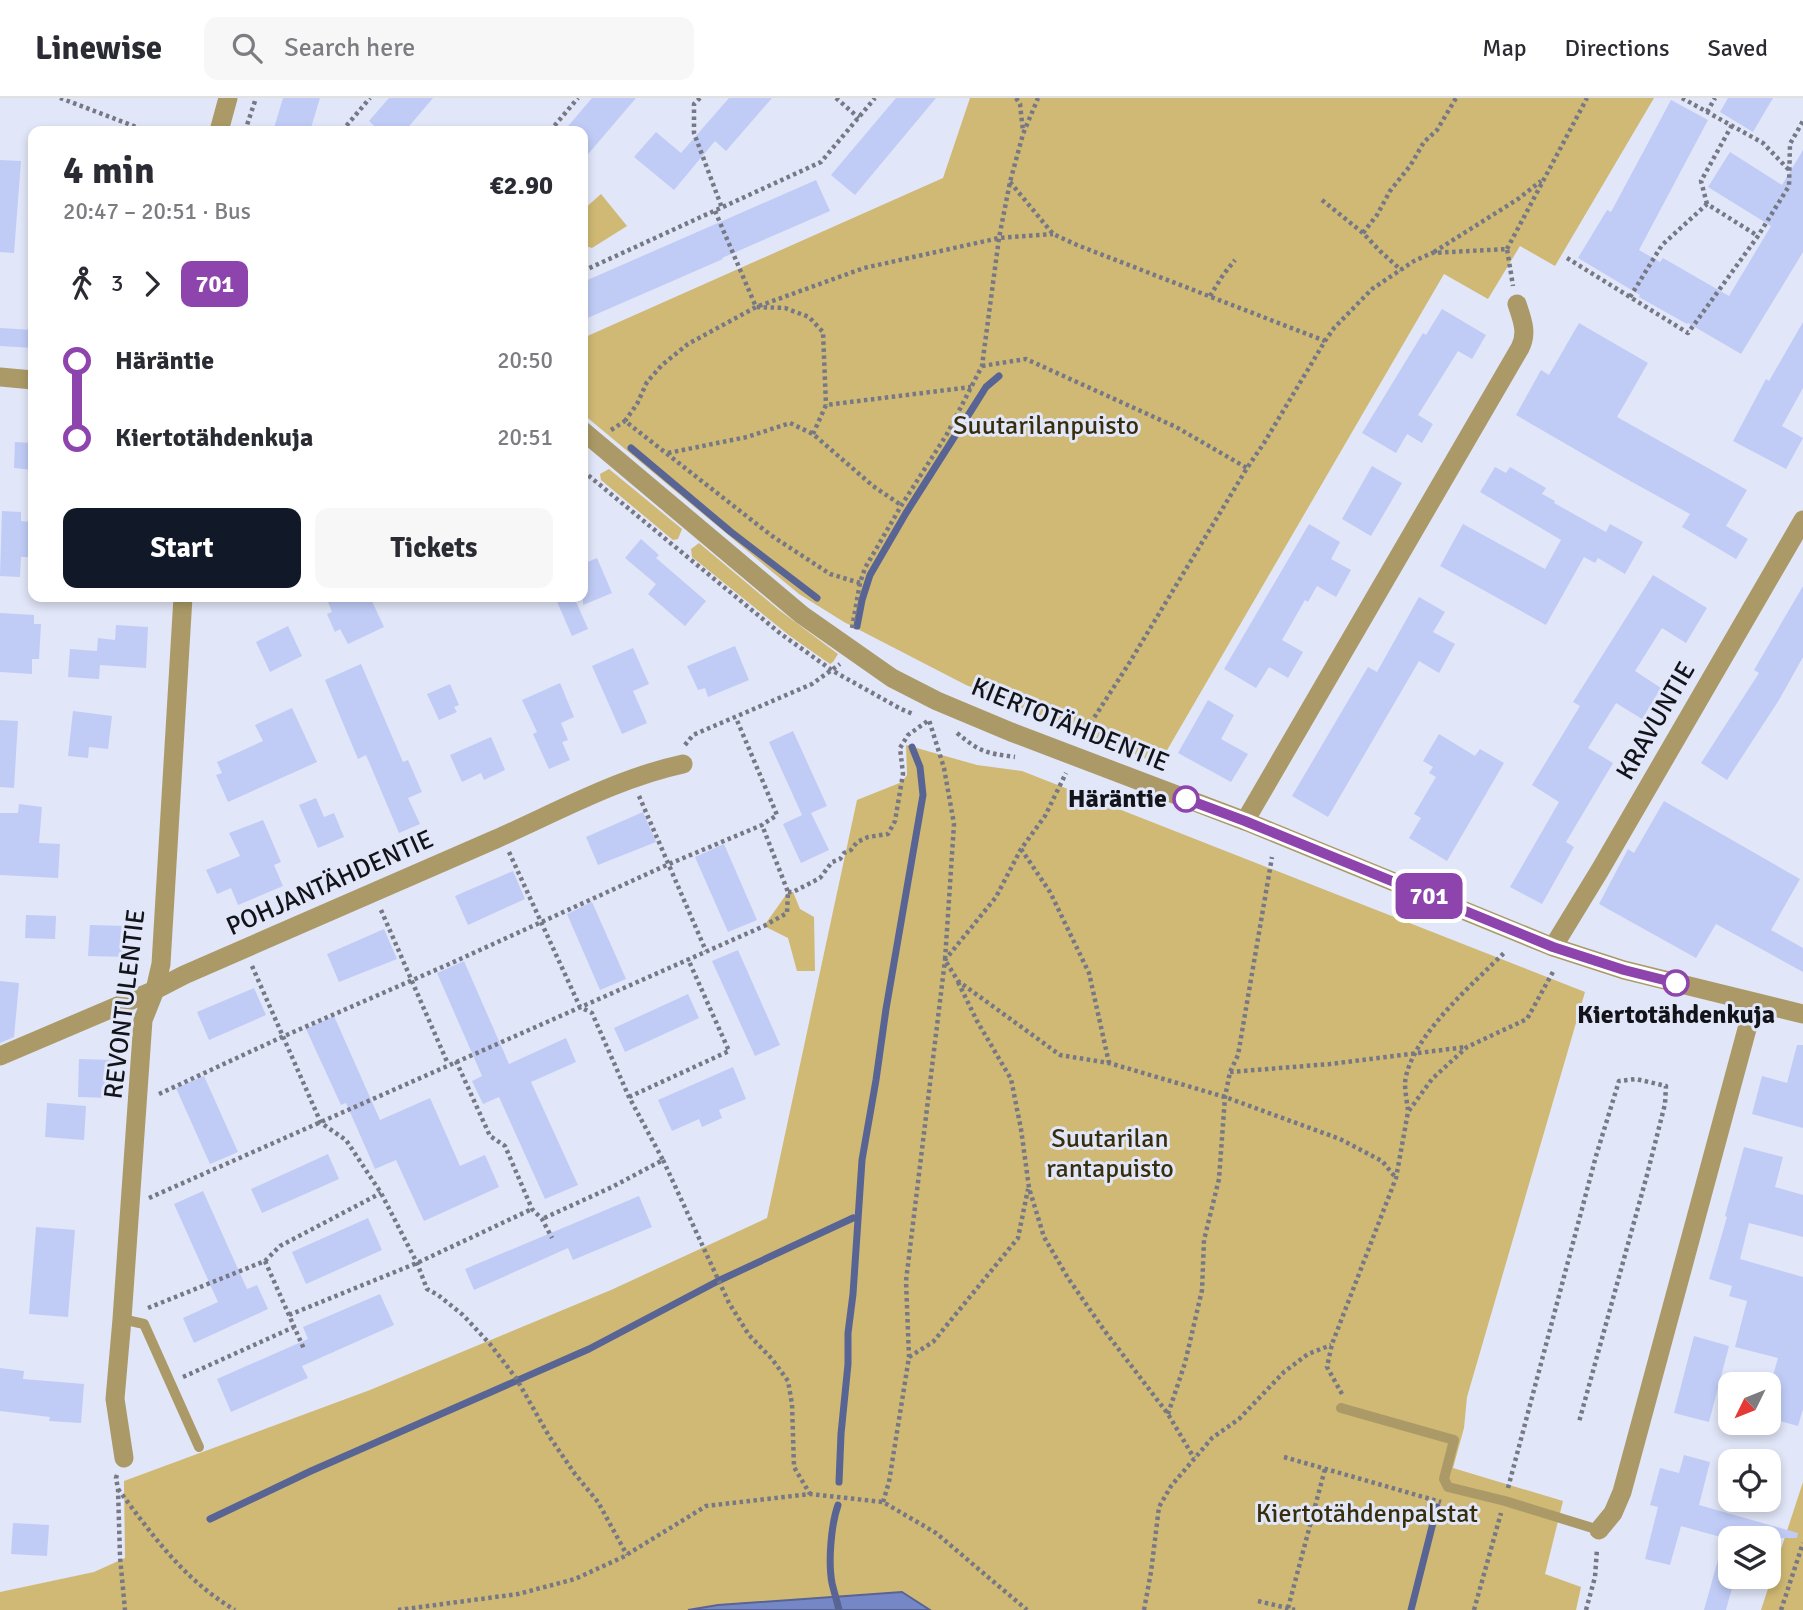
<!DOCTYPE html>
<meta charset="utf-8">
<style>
body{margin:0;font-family:Signika,sans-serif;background:#f7f7f7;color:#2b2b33;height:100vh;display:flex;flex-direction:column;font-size:26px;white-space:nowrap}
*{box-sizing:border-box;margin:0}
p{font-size:23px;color:#7c7c81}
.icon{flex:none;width:38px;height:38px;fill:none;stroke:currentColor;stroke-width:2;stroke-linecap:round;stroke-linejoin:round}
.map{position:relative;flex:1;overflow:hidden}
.details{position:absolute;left:28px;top:28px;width:560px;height:476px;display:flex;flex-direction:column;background:#fff;border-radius:14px;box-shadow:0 4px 10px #0003}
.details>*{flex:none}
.badge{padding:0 14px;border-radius:10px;font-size:24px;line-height:46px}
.needle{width:46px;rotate:227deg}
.tools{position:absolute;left:1718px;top:1274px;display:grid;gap:14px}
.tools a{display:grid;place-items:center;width:63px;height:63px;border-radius:14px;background:#fff;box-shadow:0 4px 10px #0003;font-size:35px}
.map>.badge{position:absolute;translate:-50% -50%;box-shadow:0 0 0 4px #fff}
.legs{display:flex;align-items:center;gap:10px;height:77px;padding:0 35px;font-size:23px}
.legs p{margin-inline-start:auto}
.overview{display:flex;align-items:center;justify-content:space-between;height:119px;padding:0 35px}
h1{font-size:38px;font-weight:700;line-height:52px}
.cta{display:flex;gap:14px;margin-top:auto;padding:14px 35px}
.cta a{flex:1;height:80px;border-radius:14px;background:#111827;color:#fff;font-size:28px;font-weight:700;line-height:80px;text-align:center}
.cta a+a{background:#f7f7f7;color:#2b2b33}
ul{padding:0 35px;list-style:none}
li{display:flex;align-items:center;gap:24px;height:77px;font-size:26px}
li i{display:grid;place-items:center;width:10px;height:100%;margin:0 9px;background:currentColor}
li i::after{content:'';width:18px;height:18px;margin:-9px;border:5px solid;border-radius:50%;background:#fff}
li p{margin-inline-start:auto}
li:first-child i{background:linear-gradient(#0000 50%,currentColor 0)}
li:last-child i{background:linear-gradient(currentColor 50%,#0000 0)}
header{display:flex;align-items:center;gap:42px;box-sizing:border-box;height:98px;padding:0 35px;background:#fff;border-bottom:2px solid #e1e1e2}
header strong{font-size:33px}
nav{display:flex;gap:38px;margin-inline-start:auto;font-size:24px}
.search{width:490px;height:63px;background:#f7f7f7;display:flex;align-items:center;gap:18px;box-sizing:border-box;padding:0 24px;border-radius:14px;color:#7c7c81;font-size:26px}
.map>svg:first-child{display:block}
.green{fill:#d0b974}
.water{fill:#7687c8;stroke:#586494;stroke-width:2}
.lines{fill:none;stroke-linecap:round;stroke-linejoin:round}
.stream{stroke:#586494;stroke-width:7}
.building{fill:#c0ccf6}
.path{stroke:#767985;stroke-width:4.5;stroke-dasharray:3.5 3.5;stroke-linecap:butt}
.service{stroke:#ab9a67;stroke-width:10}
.minor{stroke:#ab9a67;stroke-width:19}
.tertiary{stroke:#ab9a67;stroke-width:19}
.line-1-casing{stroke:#fff;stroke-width:16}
.line-1{stroke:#8e44ad;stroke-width:10}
.stop-1-dot{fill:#fff;stroke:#8e44ad;stroke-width:3.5}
.labels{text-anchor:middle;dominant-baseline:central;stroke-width:6;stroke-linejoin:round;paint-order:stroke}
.park-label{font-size:26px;fill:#392e0c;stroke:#e1e6f8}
.street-label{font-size:26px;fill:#13141a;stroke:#e1e6f8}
.stop-label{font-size:26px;font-weight:bold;fill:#13141a;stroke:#e1e6f8;text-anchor:end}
</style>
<header>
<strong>Linewise</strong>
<div class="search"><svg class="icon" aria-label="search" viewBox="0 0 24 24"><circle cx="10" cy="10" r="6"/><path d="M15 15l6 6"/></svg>Search here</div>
<nav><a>Map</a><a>Directions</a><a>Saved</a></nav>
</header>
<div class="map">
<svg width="1803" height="1512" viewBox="0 0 1803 1512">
<rect width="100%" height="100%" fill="#e1e6f8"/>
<g class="green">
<path d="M970 0H1654L1555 168 1520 148 1488 201 1444 176 1159 666 966 587 844 524 799 496 583 316V240L943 80Z"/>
<path d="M601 96 627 128 592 150 583 147V112Z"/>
<path d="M609 371 682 431 678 441 673 442 601 382 600 376Z"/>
<path d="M699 445 779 512 838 556 833 564 830 566 790 538 692 459 691 451Z"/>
<path d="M906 647 977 667 1022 673 1585 894 1467 1299 1464 1330 1453 1370 1563 1403 1545 1476 1581 1489 1576 1512H930L902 1494 718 1507 688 1512H0V1494L94 1474 125 1460 124 1383 370 1292 611 1192 767 1120 857 702 902 684 907 677Z"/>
<path d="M788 794H793L800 811 814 819 815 873H797L788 840 764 828Z"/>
<path d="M1803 1384V1512H1761Z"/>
</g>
<path class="water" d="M902 1494 930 1512H688L718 1507Z"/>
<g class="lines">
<g class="stream">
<path d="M631 350 731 434 817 500"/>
<path d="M857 528 862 502 870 477 906 415 974 308 986 289 999 278"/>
<path d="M839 1384 841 1336 848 1266V1235L853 1196 862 1062 876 982 886 911 923 697 920 669 912 649"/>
<path d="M838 1407C831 1427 828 1464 832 1485 834 1494 837 1503 839 1512"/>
<path d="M210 1421 311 1373 589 1251 718 1183 853 1120"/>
<path d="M1411 1512 1437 1409"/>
</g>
</g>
<g class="building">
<path d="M283 0H320L310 33H284L274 30Z"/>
<path d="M389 0H433L405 33H380L369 23Z"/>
<path d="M592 0H636L583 62V33H564Z"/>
<path d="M729 0H772L726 53 715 43 674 92 634 59 656 34 681 55Z"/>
<path d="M896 0H936L855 97 831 77Z"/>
<path d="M1728 0H1773L1753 34 1720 14Z"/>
<path d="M1671 2 1708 22 1639 152 1660 164 1663 160 1729 198 1771 128 1708 89 1730 54 1782 87 1803 52V154L1741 256 1688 225 1687 226 1639 199 1640 197 1578 160 1607 112 1611 114Z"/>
<path d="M0 62 21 63 14 155 0 154Z"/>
<path d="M816 82 830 113 722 160 723 161 583 222V184Z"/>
<path d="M1442 211 1486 237 1472 261 1458 253 1418 317 1433 326 1422 345 1407 336 1396 355 1362 335 1423 235 1426 237Z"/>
<path d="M1803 224V290L1782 328 1803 340 1786 371 1733 343 1766 281 1769 283Z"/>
<path d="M1579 225 1648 265 1617 319 1747 392 1726 428 1748 441 1736 461 1682 429 1690 416 1623 379 1516 317 1541 272 1549 277Z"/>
<path d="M0 230 33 232V250L0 248Z"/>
<path d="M15 344 33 345V372L14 370Z"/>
<path d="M1372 368 1402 385 1371 438 1342 421Z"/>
<path d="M1495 369 1506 375 1510 369 1546 390 1542 396 1555 403 1554 405 1606 434 1610 426 1643 444 1625 476 1598 460 1595 465 1584 459 1546 527 1440 468 1463 426 1545 471 1561 442 1480 394Z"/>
<path d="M2 413 21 414V423L33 424 31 459H21L20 479 0 478Z"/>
<path d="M1309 426 1340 444 1331 461 1351 472 1336 499 1317 488 1308 504 1305 502 1282 542 1303 554 1288 580 1269 569 1256 590 1224 571Z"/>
<path d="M641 441 659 457 656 460 706 503 685 528 648 496 656 486 625 460Z"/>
<path d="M597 460 612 495 583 507V466Z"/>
<path d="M1653 477 1707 510 1686 545 1662 530 1635 573 1661 590 1642 621 1616 605 1588 650 1613 665 1566 744 1574 749 1542 806 1510 789 1559 704 1532 687 1580 608 1573 604Z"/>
<path d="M1803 488V559L1779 602 1727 682 1701 665 1759 575 1754 572Z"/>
<path d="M326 499H370L384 529 348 546 340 531 335 534 327 516 332 514Z"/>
<path d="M555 499H574L588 531 572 538Z"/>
<path d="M1419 499 1445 514 1433 534 1455 546 1439 575 1419 563 1328 719 1292 698 1368 569 1377 574Z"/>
<path d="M0 515 34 517V526H41L39 561H32V576L0 574Z"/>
<path d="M116 527 148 529 146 570 100 567 99 581 68 579 70 551 97 553 98 540 115 542Z"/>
<path d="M288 528 302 558 270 574 256 544Z"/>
<path d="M735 548 749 582 708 599 705 590 698 592 687 568Z"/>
<path d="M633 550 649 586 633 593 647 625 622 636 592 568Z"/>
<path d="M361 566 403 664 408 662 422 694 408 700 420 726 399 735 366 657 358 661 325 582Z"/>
<path d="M560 585 574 619 561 625 568 642 562 644 570 662 549 671 533 636 537 634 522 602Z"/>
<path d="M450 586 459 607 454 609 457 614 439 622 427 596Z"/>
<path d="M1208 602 1234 617 1221 641 1248 656 1231 684 1178 655Z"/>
<path d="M292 610 317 664 228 704 216 677 222 675 217 664 263 643 255 627Z"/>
<path d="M73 613 112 618 108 651 89 649 88 660 68 658Z"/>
<path d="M0 622 18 623 14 690 0 689Z"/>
<path d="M793 633 827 708 811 715 829 752 801 765 783 726 802 717 769 644Z"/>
<path d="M1439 636 1475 658 1480 651 1504 665 1447 763 1409 740 1421 720 1414 716 1436 679 1429 675 1433 669 1423 663Z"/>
<path d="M491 639 505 672 484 682 481 675 462 684 450 657Z"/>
<path d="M316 700 324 719 334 715 344 739 318 750 299 707Z"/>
<path d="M1664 703 1800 781 1771 832 1803 850V874L1716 826 1696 860 1599 806 1628 751 1634 755Z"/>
<path d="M19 706 42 709 39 745 60 746 58 780 0 777V715H18Z"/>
<path d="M643 714 656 744 598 767 586 739Z"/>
<path d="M263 722 281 764 274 767 283 788 238 807 231 790 217 796 206 772 240 758 229 735Z"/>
<path d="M724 746 757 822 728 834 695 759Z"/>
<path d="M513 773 525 801 468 827 455 798Z"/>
<path d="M592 804 626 881 600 892 567 816Z"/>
<path d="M26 817 56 818 55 841 25 840Z"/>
<path d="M90 827 128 828 127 859 88 858Z"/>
<path d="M384 831 397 861 339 884 327 856Z"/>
<path d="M738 852 780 947 755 958 712 863Z"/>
<path d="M464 863 509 966 566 940 576 964 531 984 578 1087 545 1101 499 999 483 1006 472 983 482 978 437 875Z"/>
<path d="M0 883 19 885 14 939 0 945Z"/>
<path d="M254 890 266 917 209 942 197 914Z"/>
<path d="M688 896 699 920 625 954 614 930Z"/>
<path d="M334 918 380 1022 430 1000 460 1068 485 1057 499 1089 424 1123 396 1062 375 1071 346 1005 341 1007 306 931Z"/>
<path d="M1797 947H1803V1030L1752 1016 1762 978 1787 985Z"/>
<path d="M79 961 114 962 113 1000 78 999Z"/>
<path d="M733 969 746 1001 719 1012 722 1020 702 1029 699 1021 672 1033 658 1002Z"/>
<path d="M204 978 238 1054 210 1066 176 990Z"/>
<path d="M47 1005 86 1008 84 1042 45 1039Z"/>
<path d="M1744 1049 1783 1059 1775 1089 1803 1097V1139L1749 1125 1740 1161 1803 1179V1311L1798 1328 1769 1320V1292L1778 1260 1735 1249 1747 1203 1729 1198 1732 1188 1709 1181 1727 1119 1725 1118Z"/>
<path d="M328 1056 339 1081 262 1115 251 1091Z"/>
<path d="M203 1093 247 1191 257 1187 268 1211 194 1245 183 1220 218 1204 174 1106Z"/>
<path d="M639 1098 652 1129 573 1162 568 1150 474 1192 465 1171Z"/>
<path d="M368 1120 382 1152 306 1186 292 1154Z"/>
<path d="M36 1129 75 1132 68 1219 29 1216Z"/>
<path d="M380 1196 394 1227 302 1268 308 1280 231 1314 217 1281 308 1241 303 1229Z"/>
<path d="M1694 1238 1729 1248 1709 1324 1674 1315Z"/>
<path d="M0 1270 24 1273 23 1281 84 1286 81 1325 49 1323 50 1319 0 1313Z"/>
<path d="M1684 1357 1710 1364 1699 1407 1798 1435 1797 1440H1731V1479H1735L1726 1512H1704L1724 1440 1681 1428 1670 1467 1645 1461 1658 1409 1650 1407 1660 1370 1679 1375Z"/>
<path d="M13 1425 49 1427 47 1458 11 1456Z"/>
</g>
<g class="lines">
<g class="path">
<path d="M60 0 147 33"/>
<path d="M700 0 694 6V35L722 110"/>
<path d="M836 0 859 20"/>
<path d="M1016 0 1020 6 1023 33"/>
<path d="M1682 0 1763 45 1789 72"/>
<path d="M1707 14 1715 0"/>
<path d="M245 33 256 0"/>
<path d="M342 33 370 0"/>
<path d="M550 33 578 0"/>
<path d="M1010 84 1053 136 1077 147 1325 243"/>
<path d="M1322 102 1363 135 1380 153 1401 172"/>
<path d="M1707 106 1701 83 1732 27"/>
<path d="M715 113 756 209 785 210 809 219 823 234 826 307"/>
<path d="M1363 135 1377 117 1390 93 1410 68 1424 44 1437 32 1456 0"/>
<path d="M1507 151 1587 0"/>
<path d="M1434 154 1518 101 1541 83"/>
<path d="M1567 160 1688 235 1758 138 1789 88 1790 46 1803 23"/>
<path d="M583 173 821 64 875 0"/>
<path d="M1210 198 1223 177 1235 162"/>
<path d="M1630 199 1662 147 1707 106 1758 138"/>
<path d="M982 268 1026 261 1176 329 1247 370"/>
<path d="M611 332 625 323"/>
<path d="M813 336 826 307 971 289"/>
<path d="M668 355 747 339 790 325 813 336 873 388 901 407"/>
<path d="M583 373 781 536 833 573 901 611 913 616"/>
<path d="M860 485 830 476 772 438 625 323 637 306 647 284 662 267 688 246 756 209 864 170 999 140 1053 136"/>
<path d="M852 530 860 485 865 470 901 408 947 336 982 268 999 140 1010 84 1023 36 1038 0"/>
<path d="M957 635C980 654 985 655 1015 659"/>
<path d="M1083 637 1128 567 1247 370 1264 345 1325 243 1334 230 1372 191 1414 163 1432 155 1507 151 1513 188"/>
<path d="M685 647 693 637 812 586 840 566"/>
<path d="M639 698 706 853"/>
<path d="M1021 751 1050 794 1089 875 1109 965"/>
<path d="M509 754 580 909 592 915 629 999 663 1062 612 1089 542 1121"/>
<path d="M788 794H793L820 780 832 764 840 761 844 755 851 752 857 744 868 739 888 736 895 723 903 676 900 650 908 637 929 622 944 670 954 726 945 862 958 883 1060 957 1109 965 1225 999 1340 1041 1382 1063 1396 1080"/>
<path d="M381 812 448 966"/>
<path d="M252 868 321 1025 346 1042 381 1095 417 1165 427 1191 438 1197 463 1217 490 1246 516 1280 549 1338 575 1376 598 1404 627 1457"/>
<path d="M958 884 977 923 1011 981 1021 1031 1029 1090 1044 1139 1068 1180 1104 1232 1168 1316 1194 1360"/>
<path d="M456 963 490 1038 505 1048 532 1111 542 1121 552 1140"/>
<path d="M1230 974 1330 966 1466 949"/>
<path d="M159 996 282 939 447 867 669 766 762 727 777 717 736 620"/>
<path d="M629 999 729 953 688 861"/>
<path d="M1408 1012C1407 1004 1405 994 1405 985 1409 940 1474 885 1505 854"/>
<path d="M663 1062 729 1205 749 1237 772 1261 788 1283 792 1306 794 1369 810 1396"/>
<path d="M149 1100 764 828 787 815 788 794 762 727"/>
<path d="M265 1163 304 1251"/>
<path d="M148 1210 265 1163 280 1148 381 1095"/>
<path d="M289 1217 417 1165 532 1111"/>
<path d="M909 1259 933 1244 1018 1140 1028 1091"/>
<path d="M183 1279 294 1229"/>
<path d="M1342 1296 1327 1269 1332 1246 1396 1080 1408 1014 1432 981 1467 949 1527 921 1554 872"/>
<path d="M1168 1316 1185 1265 1202 1192 1204 1142 1219 1081 1225 999 1230 974 1238 957 1272 759"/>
<path d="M1284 1359 1441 1404"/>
<path d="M117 1377 116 1380 118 1391 120 1459 125 1512"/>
<path d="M1508 1390 1596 1058 1619 983 1636 981 1666 988 1665 1006 1647 1077 1579 1324"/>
<path d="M118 1391C153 1438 184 1482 235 1512"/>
<path d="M883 1404 889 1384 909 1259 906 1183 945 862 996 799 1021 751 1045 718 1066 675"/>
<path d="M1258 1503 1295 1512"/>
<path d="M1288 1510 1325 1371"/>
<path d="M398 1512 518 1496 575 1481 623 1459 706 1408 810 1396 883 1404 936 1435 1027 1512"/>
<path d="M1144 1512 1151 1474 1159 1409 1171 1388 1212 1340 1239 1321 1284 1274 1308 1256 1331 1247"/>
<path d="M1474 1512 1501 1415"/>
<path d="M1586 1512 1595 1479 1597 1451"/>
<path d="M1781 1512 1803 1445"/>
</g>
<g class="service">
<path d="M122 1221 144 1226 199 1349"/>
<path d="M1341 1310 1454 1342 1444 1381 1448 1389 1505 1403 1599 1432"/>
</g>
<g class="minor">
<path d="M0 279 33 282"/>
<path d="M1245 723 1520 250C1528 235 1522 221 1517 206"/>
<path d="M1553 849 1600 772 1803 422"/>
<path d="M124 1360 115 1301 122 1221 143 922 155 892 184 877C288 832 392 787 496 741 557 714 618 680 683 666"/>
<path d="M1599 1432 1613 1415 1622 1394 1754 905"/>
</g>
<g class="tertiary">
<path d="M219 33 228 0"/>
<path d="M583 333 802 517 892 580 937 603 1011 634 1245 723 1553 849 1624 872 1803 916"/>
<path d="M0 958 155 892 161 866 183 499"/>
</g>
</g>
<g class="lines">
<defs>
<path id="line-1" d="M1186 701 1245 723 1553 849 1624 872 1676 885"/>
</defs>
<use href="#line-1" class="line-1-casing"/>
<use href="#line-1" class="line-1"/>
</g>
<g class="stop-1-dot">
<circle cx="1186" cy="701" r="12"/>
<circle cx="1676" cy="885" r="12"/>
</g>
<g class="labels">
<g class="park-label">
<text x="1046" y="328">Suutarilanpuisto</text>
<text x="1110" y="1041">Suutarilan<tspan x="1110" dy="30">rantapuisto</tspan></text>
<text x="1367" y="1416">Kiertotähdenpalstat</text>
</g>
<g class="street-label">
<text transform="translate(1656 623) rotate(-60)">KRAVUNTIE</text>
<text transform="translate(1070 627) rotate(22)">KIERTOTÄHDENTIE</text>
<text transform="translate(330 785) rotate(-24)">POHJANTÄHDENTIE</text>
<text transform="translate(125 906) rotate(-83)">REVONTULENTIE</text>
</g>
<g class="stop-label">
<text x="1167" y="701">Häräntie</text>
<text x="1676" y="917" text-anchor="middle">Kiertotähdenkuja</text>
</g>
</g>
</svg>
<div class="tools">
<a><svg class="needle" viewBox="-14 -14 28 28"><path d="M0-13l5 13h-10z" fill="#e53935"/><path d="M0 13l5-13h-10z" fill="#7c7c81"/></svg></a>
<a><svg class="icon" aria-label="locate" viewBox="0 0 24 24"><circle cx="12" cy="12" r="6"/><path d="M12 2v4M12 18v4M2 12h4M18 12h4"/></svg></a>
<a><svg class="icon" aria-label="layers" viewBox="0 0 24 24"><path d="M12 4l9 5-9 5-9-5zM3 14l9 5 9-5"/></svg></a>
</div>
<b class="badge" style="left:1429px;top:798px;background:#8e44ad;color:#fff">701</b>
<section class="details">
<div class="overview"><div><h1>4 min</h1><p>20:47 – 20:51 · Bus</p></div><b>€2.90</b></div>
<div class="legs"><svg class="icon" aria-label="walk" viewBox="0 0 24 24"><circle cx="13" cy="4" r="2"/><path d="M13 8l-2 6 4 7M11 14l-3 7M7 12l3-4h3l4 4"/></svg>3<svg class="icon" aria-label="forward" viewBox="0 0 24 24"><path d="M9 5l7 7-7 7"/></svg><b class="badge" style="background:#8e44ad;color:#fff">701</b></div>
<ul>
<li><i style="color:#8e44ad"></i><b>Häräntie</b><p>20:50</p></li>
<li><i style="color:#8e44ad"></i><b>Kiertotähdenkuja</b><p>20:51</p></li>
</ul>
<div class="cta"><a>Start</a><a>Tickets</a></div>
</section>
</div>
